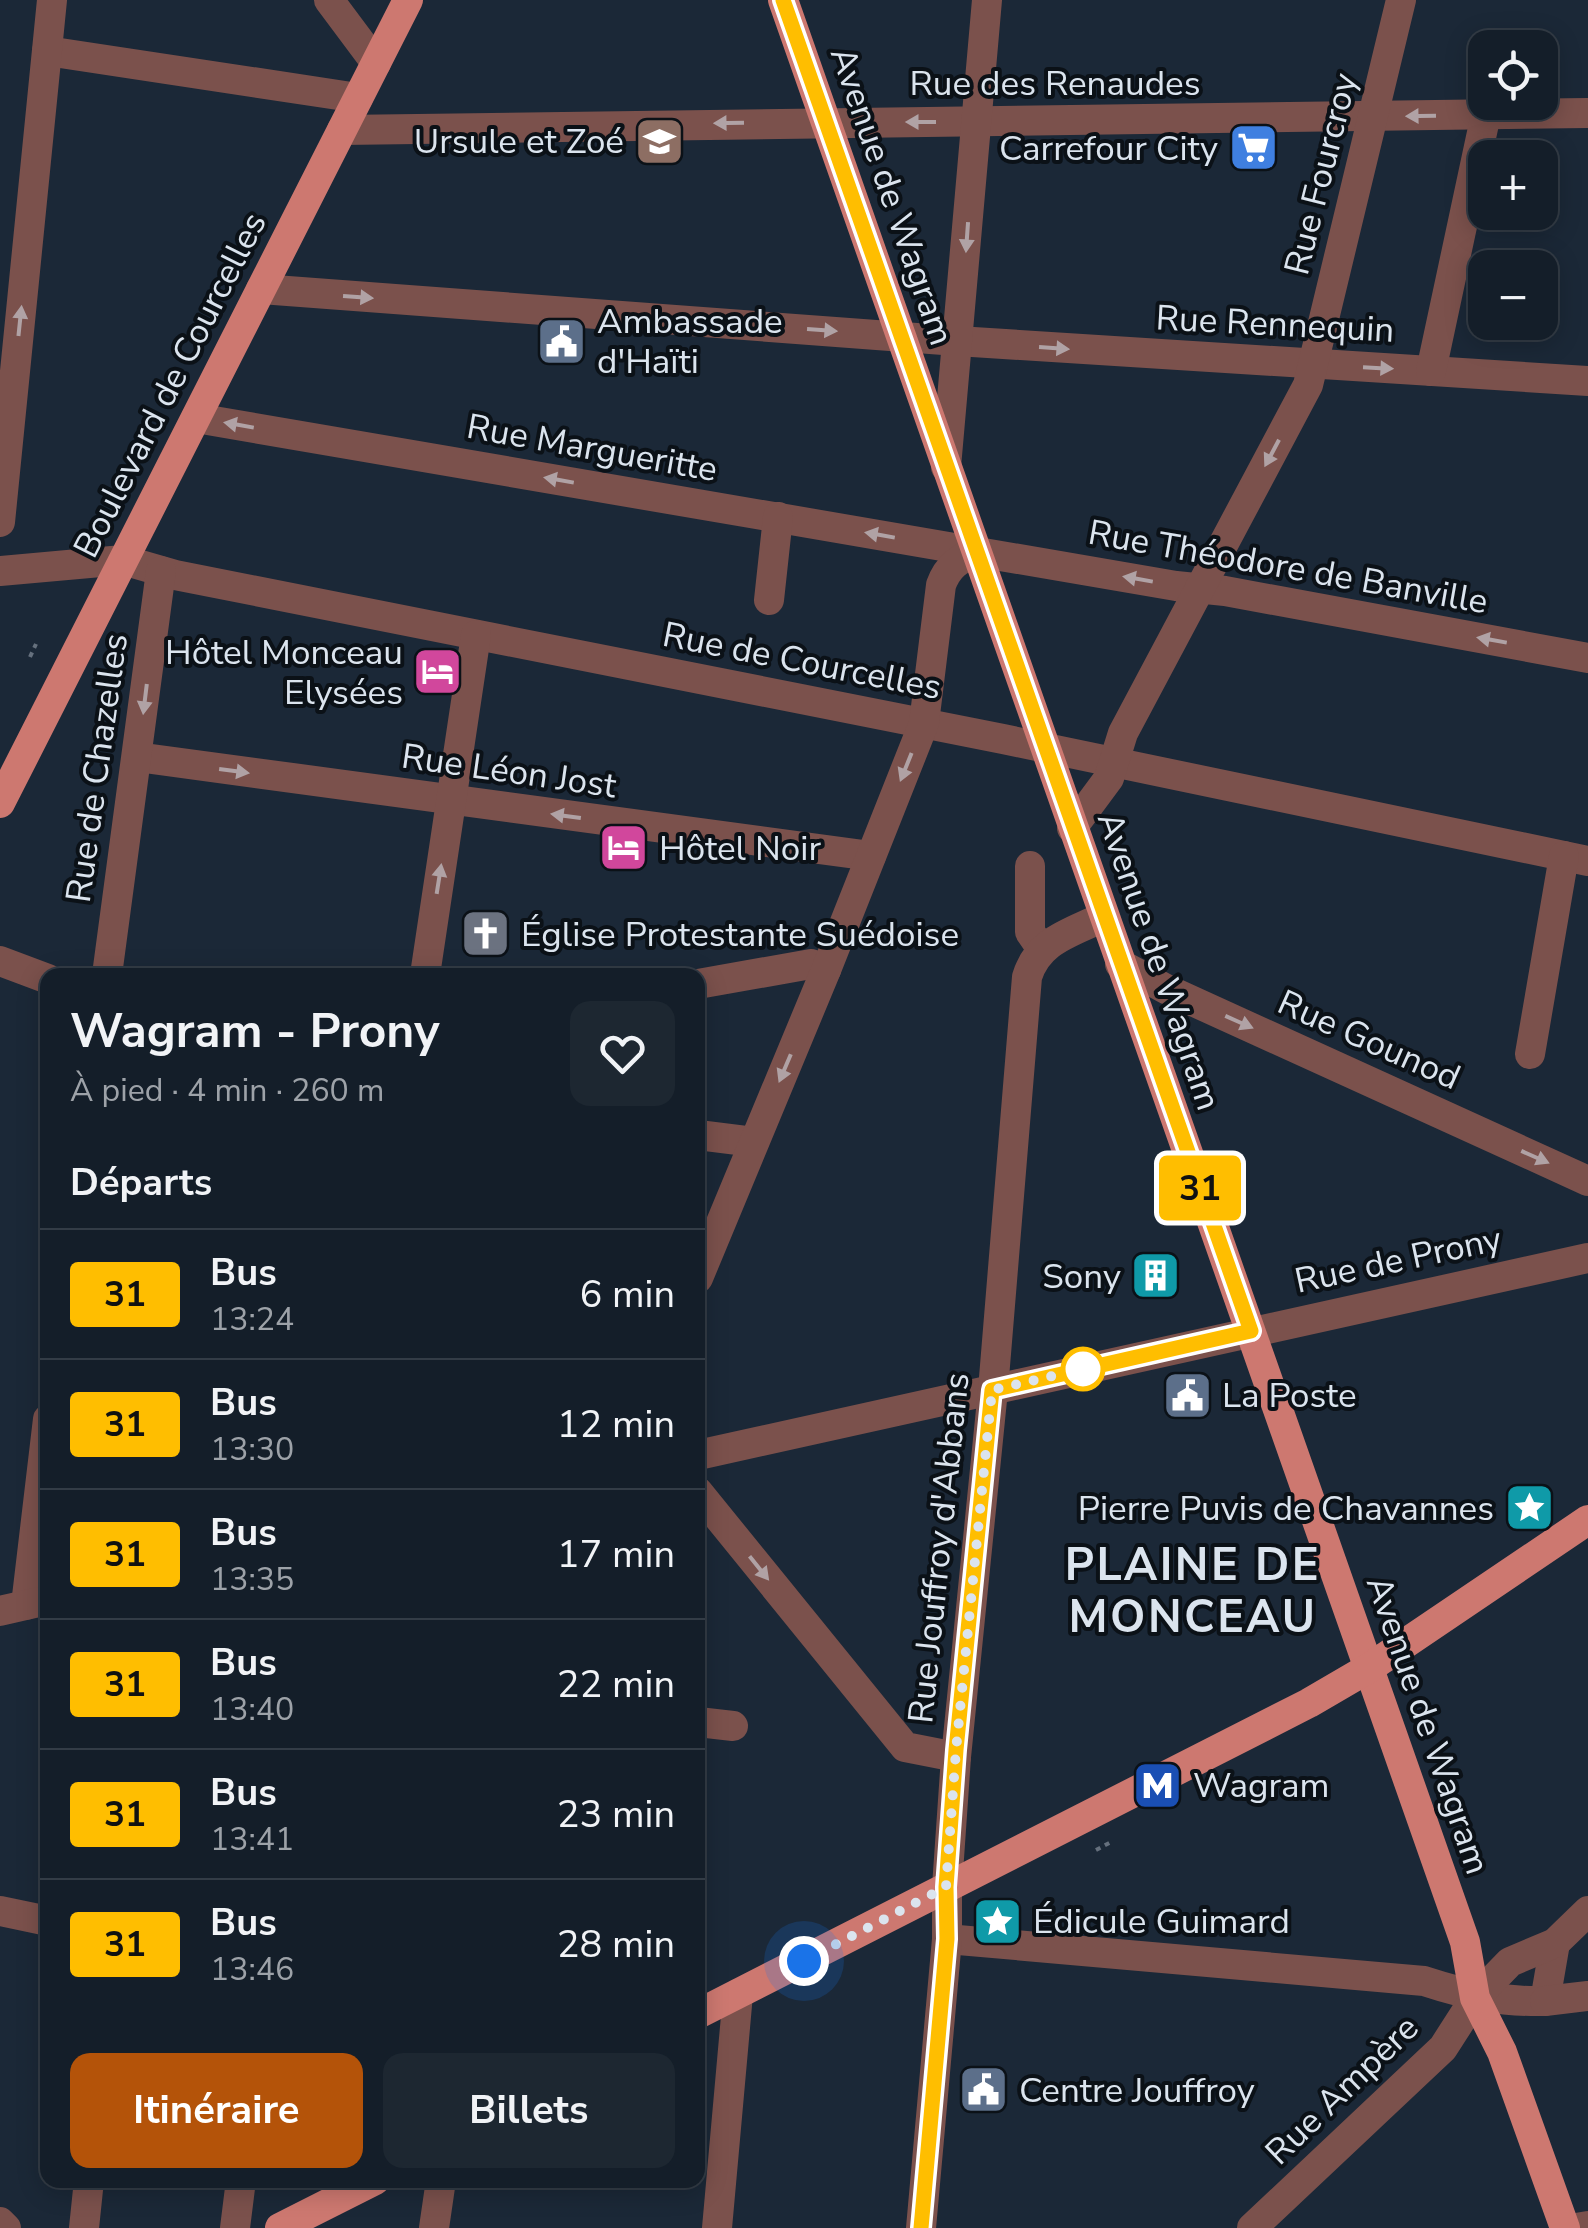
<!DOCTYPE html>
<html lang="fr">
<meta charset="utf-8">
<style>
body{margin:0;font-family:"Nunito Sans",sans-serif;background:#1d2731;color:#f1f3f6;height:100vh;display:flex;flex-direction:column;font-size:38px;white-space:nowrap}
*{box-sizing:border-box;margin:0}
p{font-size:32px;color:#9da2a8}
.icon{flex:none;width:55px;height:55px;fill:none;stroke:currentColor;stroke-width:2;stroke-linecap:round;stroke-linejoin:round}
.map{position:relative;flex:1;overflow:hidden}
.drawer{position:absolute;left:40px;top:968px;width:665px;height:1220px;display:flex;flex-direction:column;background:#141e29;border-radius:20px;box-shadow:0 5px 25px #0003,0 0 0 2px #333c46}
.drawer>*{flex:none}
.badge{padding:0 20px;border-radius:8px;font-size:35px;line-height:65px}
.fabs{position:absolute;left:1468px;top:30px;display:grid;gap:20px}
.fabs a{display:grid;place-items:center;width:90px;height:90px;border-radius:20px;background:#141e29;box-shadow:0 5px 25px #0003,0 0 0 2px #333c46;font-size:50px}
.you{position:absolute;width:50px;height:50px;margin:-25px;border:8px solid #fff;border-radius:50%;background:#1a73e8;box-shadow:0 0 0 15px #1a73e833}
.map>.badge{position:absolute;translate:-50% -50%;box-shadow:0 0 0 5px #fff}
h2{padding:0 30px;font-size:38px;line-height:90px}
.round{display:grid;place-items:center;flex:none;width:105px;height:105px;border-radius:20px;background:#1d2731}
.headline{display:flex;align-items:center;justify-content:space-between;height:170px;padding:0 30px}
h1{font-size:48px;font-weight:700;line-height:75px}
.primary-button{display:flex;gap:20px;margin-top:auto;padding:20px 30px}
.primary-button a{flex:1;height:115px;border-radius:20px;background:#b45309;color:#fff;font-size:40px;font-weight:700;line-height:115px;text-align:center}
.primary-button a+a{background:#1d2731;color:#f1f3f6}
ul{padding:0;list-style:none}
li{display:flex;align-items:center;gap:30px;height:130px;padding:0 30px;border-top:2px solid #333c46}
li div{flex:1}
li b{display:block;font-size:38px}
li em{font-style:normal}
li .badge{min-width:110px;font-weight:700;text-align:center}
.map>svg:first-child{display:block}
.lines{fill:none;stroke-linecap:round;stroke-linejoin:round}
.path{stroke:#65707d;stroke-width:4;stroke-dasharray:5 5;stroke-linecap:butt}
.minor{stroke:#7b514c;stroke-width:30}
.major{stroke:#cd7870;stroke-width:30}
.oneway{fill:#b0a2a5}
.line-casing{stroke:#fff;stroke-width:22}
.line{stroke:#ffbe00;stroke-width:15}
.walk{stroke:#dbe4ee;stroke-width:10;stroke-dasharray:0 18}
.stop-dot{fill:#fff;stroke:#ffbe00;stroke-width:5}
.labels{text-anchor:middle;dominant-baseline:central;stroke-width:8;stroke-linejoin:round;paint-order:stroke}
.street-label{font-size:35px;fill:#dbe4ee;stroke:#0b1117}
.poi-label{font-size:35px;fill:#dbe4ee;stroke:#0b1117;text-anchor:start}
.district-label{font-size:45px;font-weight:bold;letter-spacing:2.5px;fill:#dbe4ee;stroke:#0b1117}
</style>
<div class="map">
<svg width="1588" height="2228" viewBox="0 0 1588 2228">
<rect width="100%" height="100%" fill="#1b2837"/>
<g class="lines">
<g class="path">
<path d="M30 657 36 644"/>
<path d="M115 677 122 663"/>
<path d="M1096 1850 1113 1841"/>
<path d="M994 1904 997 1919"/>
</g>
<g class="minor">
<path d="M329 0 376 63"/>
<path d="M47 51 358 98"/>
<path d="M342 130 1588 113"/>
<path d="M261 289 957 341 1588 381"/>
<path d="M1431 371 1486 114"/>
<path d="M196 418 1176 586 1225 591 1588 658"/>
<path d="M946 467 987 0"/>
<path d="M0 522 52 0"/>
<path d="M0 571 123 560 175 575 1003 739 1588 861"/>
<path d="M769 600 778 517"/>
<path d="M137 757 871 856"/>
<path d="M1072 828 1109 778 1123 733 1308 385 1401 0"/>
<path d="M1030 866V932L1041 948"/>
<path d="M0 961 48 979"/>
<path d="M1120 964 1166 989 1588 1181"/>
<path d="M107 975 161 571"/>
<path d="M425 975 476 635"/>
<path d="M698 984 811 964 826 970"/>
<path d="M1530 1054 1564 856"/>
<path d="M698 1135 754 1142"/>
<path d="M698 1278 826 970 924 723 941 585C948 566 958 560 976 551"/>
<path d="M698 1455 1588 1258"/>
<path d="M698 1492 905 1747 956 1757"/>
<path d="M26 1605 48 1419"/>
<path d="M0 1611 48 1600"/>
<path d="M698 1722 733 1726"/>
<path d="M0 1911 48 1921"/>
<path d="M947 1939 1424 1981C1467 1995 1500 2002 1545 2001L1555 1943"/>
<path d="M1545 2001 1588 1996"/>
<path d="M0 2222 6 2228"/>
<path d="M84 2228 89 2180"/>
<path d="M235 2228 241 2180"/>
<path d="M434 2228 441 2180"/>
<path d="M717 2228 738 1994"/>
<path d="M921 2228 947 1939V1887L956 1757 993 1390 1027 977C1038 940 1071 933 1103 917"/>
<path d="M1252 2228 1443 2048 1475 1998 1510 1962 1555 1943 1588 1911"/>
<path d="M1576 2228 1588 2226"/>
</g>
<g class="major">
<path d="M783 0 1465 1942 1475 1998 1502 2052 1565 2228"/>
<path d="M0 803 408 0"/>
<path d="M698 2014 1309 1703 1369 1668 1588 1520"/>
<path d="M280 2228 375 2180"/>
</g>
</g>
<defs><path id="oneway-solid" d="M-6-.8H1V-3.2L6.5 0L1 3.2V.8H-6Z" transform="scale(2.5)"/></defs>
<g class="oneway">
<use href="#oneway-solid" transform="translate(1421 116) rotate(179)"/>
<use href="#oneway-solid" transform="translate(921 122) rotate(-180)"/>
<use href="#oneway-solid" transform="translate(729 123) rotate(179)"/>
<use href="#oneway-solid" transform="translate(967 237) rotate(94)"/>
<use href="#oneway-solid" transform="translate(358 297) rotate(4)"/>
<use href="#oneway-solid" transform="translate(20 321) rotate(-84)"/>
<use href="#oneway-solid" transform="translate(822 330) rotate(4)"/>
<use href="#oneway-solid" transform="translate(1054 348) rotate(4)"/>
<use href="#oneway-solid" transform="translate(1378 368) rotate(3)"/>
<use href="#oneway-solid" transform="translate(239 425) rotate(-170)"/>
<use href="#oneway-solid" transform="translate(1272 453) rotate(118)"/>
<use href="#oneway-solid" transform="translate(559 480) rotate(-170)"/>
<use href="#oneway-solid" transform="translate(880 535) rotate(-170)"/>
<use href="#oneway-solid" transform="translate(1138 579) rotate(-170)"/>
<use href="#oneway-solid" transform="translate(1492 640) rotate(-170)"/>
<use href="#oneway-solid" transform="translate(145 699) rotate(97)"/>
<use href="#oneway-solid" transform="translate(906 767) rotate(112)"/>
<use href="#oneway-solid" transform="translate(234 771) rotate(8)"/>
<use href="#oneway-solid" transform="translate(566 816) rotate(-172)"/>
<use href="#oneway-solid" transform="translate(439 879) rotate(-81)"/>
<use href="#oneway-solid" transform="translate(1239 1022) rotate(24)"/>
<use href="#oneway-solid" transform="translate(785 1068) rotate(113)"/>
<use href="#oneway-solid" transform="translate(1535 1157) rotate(24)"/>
<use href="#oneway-solid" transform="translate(759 1568) rotate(51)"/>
</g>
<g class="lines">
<defs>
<path id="line" d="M783 0 1251 1331 992 1390 956 1750 946 1887 947 1939 921 2228"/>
</defs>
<use href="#line" class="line-casing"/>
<use href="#line" class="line"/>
<path class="walk" d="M804 1961 946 1887 956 1750 992 1390 1083 1369"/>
</g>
<defs>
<symbol id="school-square" viewBox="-11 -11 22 22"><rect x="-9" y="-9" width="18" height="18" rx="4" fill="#8d6e63" stroke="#0b1117"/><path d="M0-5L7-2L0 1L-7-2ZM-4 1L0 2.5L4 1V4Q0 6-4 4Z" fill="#fff"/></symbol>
<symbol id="supermarket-square" viewBox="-11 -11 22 22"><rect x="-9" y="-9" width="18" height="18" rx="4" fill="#3f7fe0" stroke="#0b1117"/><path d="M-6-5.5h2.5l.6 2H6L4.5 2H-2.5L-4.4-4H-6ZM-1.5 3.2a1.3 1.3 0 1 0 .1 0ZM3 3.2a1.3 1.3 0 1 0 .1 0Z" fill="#fff"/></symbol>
<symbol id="civic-square" viewBox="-11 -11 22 22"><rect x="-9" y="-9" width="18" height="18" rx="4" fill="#5c6f8a" stroke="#0b1117"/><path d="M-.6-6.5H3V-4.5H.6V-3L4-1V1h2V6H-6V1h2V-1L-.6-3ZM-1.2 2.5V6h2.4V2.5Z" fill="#fff"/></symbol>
<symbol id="hotel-square" viewBox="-11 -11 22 22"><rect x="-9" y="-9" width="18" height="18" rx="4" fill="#d1479c" stroke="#0b1117"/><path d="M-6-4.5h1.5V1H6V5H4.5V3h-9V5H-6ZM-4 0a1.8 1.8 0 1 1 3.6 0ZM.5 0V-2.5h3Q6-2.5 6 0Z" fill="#fff"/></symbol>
<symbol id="church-square" viewBox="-11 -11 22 22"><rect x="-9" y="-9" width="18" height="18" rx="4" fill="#6b7280" stroke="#0b1117"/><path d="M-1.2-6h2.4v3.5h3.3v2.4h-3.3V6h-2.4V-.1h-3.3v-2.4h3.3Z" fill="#fff"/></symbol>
<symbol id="building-square" viewBox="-11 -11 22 22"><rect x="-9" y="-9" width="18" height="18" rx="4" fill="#0f9aa8" stroke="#0b1117"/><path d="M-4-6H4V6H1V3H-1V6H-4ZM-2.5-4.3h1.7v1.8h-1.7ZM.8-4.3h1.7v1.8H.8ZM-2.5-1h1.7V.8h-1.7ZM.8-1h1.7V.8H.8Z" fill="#fff"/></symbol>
<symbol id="sight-square" viewBox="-11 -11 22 22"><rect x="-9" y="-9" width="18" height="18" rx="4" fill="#0f9aa8" stroke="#0b1117"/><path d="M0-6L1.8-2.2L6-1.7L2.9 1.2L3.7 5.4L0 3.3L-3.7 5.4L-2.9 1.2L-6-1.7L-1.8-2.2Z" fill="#fff"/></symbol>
<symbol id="metro-square" viewBox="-11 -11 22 22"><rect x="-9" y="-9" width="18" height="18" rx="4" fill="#1a4fb4" stroke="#0b1117"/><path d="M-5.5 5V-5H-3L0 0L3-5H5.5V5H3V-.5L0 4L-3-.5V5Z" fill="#fff"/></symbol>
</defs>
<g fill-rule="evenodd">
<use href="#school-square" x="632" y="114" width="55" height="55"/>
<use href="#supermarket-square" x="1226" y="120" width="55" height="55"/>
<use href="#civic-square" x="534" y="314" width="55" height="55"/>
<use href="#hotel-square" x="410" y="644" width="55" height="55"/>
<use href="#hotel-square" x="596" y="820" width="55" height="55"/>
<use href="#church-square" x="458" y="906" width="55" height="55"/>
<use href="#building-square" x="1128" y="1248" width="55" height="55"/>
<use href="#civic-square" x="1160" y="1368" width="55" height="55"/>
<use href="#sight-square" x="1502" y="1480" width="55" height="55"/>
<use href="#metro-square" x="1130" y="1758" width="55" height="55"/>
<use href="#sight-square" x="970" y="1894" width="55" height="55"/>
<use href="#civic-square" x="956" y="2062" width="55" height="55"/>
</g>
<circle class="stop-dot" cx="1083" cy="1369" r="20"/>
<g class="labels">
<g class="street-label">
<text x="1055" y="83">Rue des Renaudes</text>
<text transform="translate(1321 174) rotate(-76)">Rue Fourcroy</text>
<text transform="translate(892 196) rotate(71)">Avenue de Wagram</text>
<text transform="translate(1275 324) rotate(3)">Rue Rennequin</text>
<text transform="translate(170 385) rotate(-63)">Boulevard de Courcelles</text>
<text transform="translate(592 448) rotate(10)">Rue Margueritte</text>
<text transform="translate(1288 567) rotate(10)">Rue Théodore de Banville</text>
<text transform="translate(802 661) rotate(11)">Rue de Courcelles</text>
<text transform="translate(97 768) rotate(-82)">Rue de Chazelles</text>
<text transform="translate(509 771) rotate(8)">Rue Léon Jost</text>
<text transform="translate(1159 961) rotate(71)">Avenue de Wagram</text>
<text transform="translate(1369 1040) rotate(24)">Rue Gounod</text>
<text transform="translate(1398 1260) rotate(-12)">Rue de Prony</text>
<text transform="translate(939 1548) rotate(-84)">Rue Jouffroy d'Abbans</text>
<text transform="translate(1428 1725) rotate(71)">Avenue de Wagram</text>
<text transform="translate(1342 2090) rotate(-44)">Rue Ampère</text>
</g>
<g class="poi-label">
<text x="624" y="141" text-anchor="end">Ursule et Zoé</text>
<text x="1218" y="148" text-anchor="end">Carrefour City</text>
<text x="597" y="321">Ambassade<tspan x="597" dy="40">d'Haïti</tspan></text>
<text x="403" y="652" text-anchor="end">Hôtel Monceau<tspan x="403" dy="40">Elysées</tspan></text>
<text x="659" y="848">Hôtel Noir</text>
<text x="521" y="934">Église Protestante Suédoise</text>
<text x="1121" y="1276" text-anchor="end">Sony</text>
<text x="1222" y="1395">La Poste</text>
<text x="1494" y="1508" text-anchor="end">Pierre Puvis de Chavannes</text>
<text x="1193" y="1785">Wagram</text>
<text x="1033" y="1921">Édicule Guimard</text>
<text x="1019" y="2090">Centre Jouffroy</text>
</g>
<g class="district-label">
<text x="1193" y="1565">PLAINE DE<tspan x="1193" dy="52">MONCEAU</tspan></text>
</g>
</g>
</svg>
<div class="fabs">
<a><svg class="icon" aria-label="locate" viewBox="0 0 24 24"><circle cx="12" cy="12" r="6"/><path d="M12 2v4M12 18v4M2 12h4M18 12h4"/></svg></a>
<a>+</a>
<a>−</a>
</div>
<div class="you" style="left:804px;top:1961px"></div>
<b class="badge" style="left:1200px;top:1188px;background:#ffbe00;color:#111">31</b>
<section class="drawer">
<div class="headline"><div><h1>Wagram - Prony</h1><p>À pied · 4 min · 260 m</p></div><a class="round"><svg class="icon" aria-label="heart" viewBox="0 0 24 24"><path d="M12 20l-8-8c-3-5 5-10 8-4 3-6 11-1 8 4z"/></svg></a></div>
<h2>Départs</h2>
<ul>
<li><span class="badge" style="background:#ffbe00;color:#111">31</span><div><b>Bus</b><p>13:24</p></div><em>6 min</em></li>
<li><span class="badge" style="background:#ffbe00;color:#111">31</span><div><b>Bus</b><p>13:30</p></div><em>12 min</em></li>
<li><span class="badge" style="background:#ffbe00;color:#111">31</span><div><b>Bus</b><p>13:35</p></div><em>17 min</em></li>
<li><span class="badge" style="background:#ffbe00;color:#111">31</span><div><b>Bus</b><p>13:40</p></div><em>22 min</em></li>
<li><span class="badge" style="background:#ffbe00;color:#111">31</span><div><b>Bus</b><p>13:41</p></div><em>23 min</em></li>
<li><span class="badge" style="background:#ffbe00;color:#111">31</span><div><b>Bus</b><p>13:46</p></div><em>28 min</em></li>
</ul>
<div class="primary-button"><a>Itinéraire</a><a>Billets</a></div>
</section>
</div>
